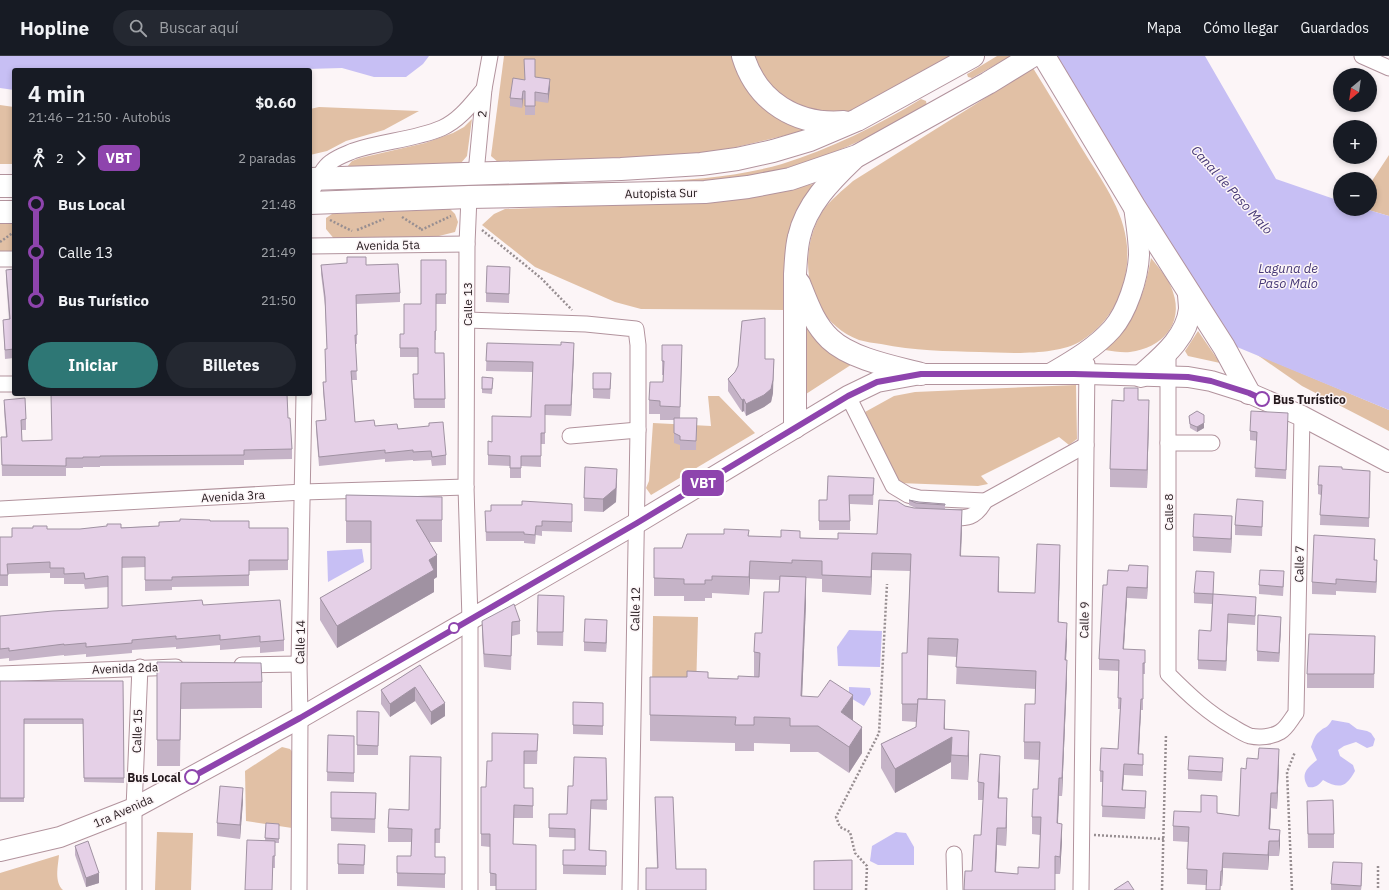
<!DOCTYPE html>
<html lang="es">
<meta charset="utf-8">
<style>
body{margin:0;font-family:"IBM Plex Sans",sans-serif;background:#242831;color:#f1f3f6;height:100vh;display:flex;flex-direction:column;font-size:15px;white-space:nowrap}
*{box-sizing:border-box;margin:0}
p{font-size:13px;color:#9ea1a6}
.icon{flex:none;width:22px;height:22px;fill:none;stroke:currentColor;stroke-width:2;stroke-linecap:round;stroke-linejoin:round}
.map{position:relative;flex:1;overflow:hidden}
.details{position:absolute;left:12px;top:12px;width:300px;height:328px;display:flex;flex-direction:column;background:#171b24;border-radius:4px;box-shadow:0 2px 6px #0003}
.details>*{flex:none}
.badge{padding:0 8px;border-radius:6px;font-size:14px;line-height:26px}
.needle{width:26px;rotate:209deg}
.fabs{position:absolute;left:1333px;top:12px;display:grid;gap:8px}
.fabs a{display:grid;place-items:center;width:44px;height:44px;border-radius:50%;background:#171b24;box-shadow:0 2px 6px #0003;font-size:20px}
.map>.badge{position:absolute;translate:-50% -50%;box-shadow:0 0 0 2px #fff}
.legs{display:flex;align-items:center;gap:6px;height:44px;padding:0 16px;font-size:13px}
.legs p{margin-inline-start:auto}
.head{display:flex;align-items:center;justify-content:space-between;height:68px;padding:0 16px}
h1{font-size:22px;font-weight:800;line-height:30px}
.button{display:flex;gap:8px;margin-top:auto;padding:8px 16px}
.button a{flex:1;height:46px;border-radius:24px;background:#2e7775;color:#fff;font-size:16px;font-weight:800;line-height:46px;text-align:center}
.button a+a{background:#242831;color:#f1f3f6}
ul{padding:0 16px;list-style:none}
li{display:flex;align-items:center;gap:14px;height:48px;font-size:15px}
li i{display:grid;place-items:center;width:6px;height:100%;margin:0 5px;background:currentColor}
li i::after{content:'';width:10px;height:10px;margin:-5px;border:3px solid;border-radius:50%;background:#171b24}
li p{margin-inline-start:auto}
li:first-child i{background:linear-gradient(#0000 50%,currentColor 0)}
li:last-child i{background:linear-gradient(currentColor 50%,#0000 0)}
header{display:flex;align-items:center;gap:24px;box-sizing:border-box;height:56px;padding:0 20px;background:#171b24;border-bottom:1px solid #363941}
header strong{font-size:19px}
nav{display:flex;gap:22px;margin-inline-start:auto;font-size:14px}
.search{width:280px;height:36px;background:#242831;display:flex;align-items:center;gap:10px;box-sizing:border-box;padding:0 14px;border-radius:22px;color:#9ea1a6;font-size:15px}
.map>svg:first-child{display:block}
.green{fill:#e1c0a5}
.water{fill:#c7bff4}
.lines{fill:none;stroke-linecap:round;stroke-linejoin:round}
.minor-casing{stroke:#b2939d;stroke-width:17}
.major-casing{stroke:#b2939d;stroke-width:22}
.highway-casing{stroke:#b2939d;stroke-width:24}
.path{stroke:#978e91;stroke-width:2.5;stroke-dasharray:2 2;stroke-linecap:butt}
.minor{stroke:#fff;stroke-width:15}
.major{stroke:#fff;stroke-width:20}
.highway{stroke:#fff;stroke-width:22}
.wall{fill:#c5b3c7}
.shaded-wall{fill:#a092a2}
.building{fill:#e5d0e7;stroke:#a092a2}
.line-1-casing{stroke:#fff;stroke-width:9}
.line-1{stroke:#8e44ad;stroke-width:6}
.stop-1-dot{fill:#fff;stroke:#8e44ad;stroke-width:2}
.labels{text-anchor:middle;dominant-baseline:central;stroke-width:3;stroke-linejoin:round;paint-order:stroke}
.street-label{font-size:12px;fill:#24191d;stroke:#fcf5f7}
.stop-label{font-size:12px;font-weight:bold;fill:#24191d;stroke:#fcf5f7;text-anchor:start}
.water-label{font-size:13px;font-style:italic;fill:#463876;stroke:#fcf5f7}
</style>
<header>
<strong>Hopline</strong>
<div class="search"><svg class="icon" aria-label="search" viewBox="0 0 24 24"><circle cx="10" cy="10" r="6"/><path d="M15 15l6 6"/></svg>Buscar aquí</div>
<nav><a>Mapa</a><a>Cómo llegar</a><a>Guardados</a></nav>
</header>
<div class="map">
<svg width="1389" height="834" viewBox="0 0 1389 834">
<rect width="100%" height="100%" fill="#fcf5f7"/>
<g class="green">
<path d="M504 0H736L812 73 707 98 499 107 491 100Z"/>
<path d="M754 0H951L862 55 835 57 796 50 779 40 765 23Z"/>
<path d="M997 0H1011L972 22 968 21 967 18 969 17Z"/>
<path d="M1033 12C1049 38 1065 64 1081 91 1100 122 1124 153 1127 190 1130 227 1114 265 1081 285 1057 300 1008 297 980 296 947 295 913 295 881 288 874 287 866 286 859 284 807 263 795 202 822 156 830 144 843 134 853 125Z"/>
<path d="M921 43 926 45 927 50C884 74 844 95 797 109 770 117 743 121 716 125L370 135 386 130C431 129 476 126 521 127 562 127 602 127 642 126 689 124 737 121 782 108 832 92 877 70 921 43Z"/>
<path d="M0 49 14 51V108H0Z"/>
<path d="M319 51 419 55 384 74 346 85 327 95 310 99V53Z"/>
<path d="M472 63 467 100 461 107 347 111 352 105 360 102 425 87 453 77 464 71Z"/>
<path d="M1389 99V160L1365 153H1370V128Z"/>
<path d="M813 128 802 146 786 254 641 253 615 246 535 211 482 169 494 158 505 153 638 148 770 137Z"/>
<path d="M450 153 455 158 458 166 455 176 435 181 335 184 326 173V162L332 158Z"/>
<path d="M14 166V195H0V167Z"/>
<path d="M1151 202C1159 212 1169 223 1173 236 1184 268 1162 292 1130 296 1122 297 1113 295 1105 294 1134 266 1144 241 1151 202Z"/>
<path d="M806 271 817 283 857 305 806 338Z"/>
<path d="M1198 275 1220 307 1188 300 1185 295Z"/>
<path d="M1256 298 1389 354V375L1302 330Z"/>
<path d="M1076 329 1077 383 1069 389 1059 381 981 420 988 428 978 430 899 427 865 356 894 340 915 336Z"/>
<path d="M708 340H719L755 377 651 439 646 432 649 425 653 367 711 370Z"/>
<path d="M653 560 698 561 696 635 652 634Z"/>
<path d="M282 691 290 693 296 701 292 772 246 765 245 715Z"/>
<path d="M157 776 193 777 191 834H155Z"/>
<path d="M59 799C58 810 54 826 63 834H0V817Z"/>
</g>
<g class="water">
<path d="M0 0H429L423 8 406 21H374L342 12 272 14 242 13 240 14H14V34L0 32Z"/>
<path d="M1055 0H1205L1276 123 1340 145V153H1365L1389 160V354L1237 291 1219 269Z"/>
<path d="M362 493 364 506 328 526 327 495Z"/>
<path d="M849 574 882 575 880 611 838 610 837 591Z"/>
<path d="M849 631 870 632 871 638 864 650 849 641Z"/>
<path d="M1332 664 1349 667 1357 673 1367 675 1371 677 1375 683 1373 690 1367 692 1356 686 1344 690 1338 694 1340 700 1353 709 1355 715C1346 732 1339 733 1323 724 1318 730 1315 732 1308 731 1300 718 1307 712 1317 704L1311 691C1313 686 1314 680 1319 676 1325 670 1327 673 1332 664Z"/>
<path d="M896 776 906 777 914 791V809H878L870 805 872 790Z"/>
</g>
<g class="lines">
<defs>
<g id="minor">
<path d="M1362 0 1389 12"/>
<path d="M476 117 484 33 490 0"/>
<path d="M310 139C316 128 321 113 331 106 337 101 346 98 353 95 382 85 414 84 442 72 460 64 472 47 484 33"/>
<path d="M469 141 467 188 466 431 470 564V834"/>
<path d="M310 190 467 188"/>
<path d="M0 203H14"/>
<path d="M467 264 586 268 636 273 638 289V374L630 834"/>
<path d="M1168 294V618C1189 639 1208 657 1233 671 1238 674 1244 678 1250 680 1259 682 1272 681 1280 676 1287 672 1291 663 1296 657L1302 360"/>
<path d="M0 328H14"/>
<path d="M848 340 893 430 908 439 919 442 985 445 1086 389"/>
<path d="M570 380 638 374"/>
<path d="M1168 387H1212"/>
<path d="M0 453 303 436 466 431"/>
<path d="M943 462C964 462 974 465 985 445"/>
<path d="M242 609 299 608"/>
<path d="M0 618 176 611"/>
<path d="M954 798 955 834"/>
<path d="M134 834V752L140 611"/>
<path d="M299 834 300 662 299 608 304 338"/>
<path d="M1081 834 1087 308"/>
</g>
<g id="major">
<path d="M1050 318C1072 305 1095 292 1112 273 1127 256 1138 222 1139 199 1139 183 1136 167 1134 150"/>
<path d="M0 795 60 781 134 752 300 662 637 467 848 340 877 326 921 318H1087L1188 321 1211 325 1249 337 1302 360 1389 406"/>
</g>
<g id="highway">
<path d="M743 0C757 46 797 70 844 66"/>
<path d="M1044 0 1134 150 1224 291 1249 337"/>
<path d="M310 123 621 113 701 108 737 103 773 95 810 84 857 64 973 0"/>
<path d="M0 130H14"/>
<path d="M310 147 469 141 705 136 748 131 790 123 857 100 988 27 1032 0"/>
<path d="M0 156H14"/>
<path d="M799 227C807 247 814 268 830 283 851 303 894 311 921 318"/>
<path d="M1141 320C1161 302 1187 282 1190 253 1190 248 1189 242 1189 237"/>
<path d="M795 371V218C796 205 796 193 799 181 806 149 831 124 853 103"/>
</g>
</defs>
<use href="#minor" class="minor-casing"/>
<use href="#major" class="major-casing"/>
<use href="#highway" class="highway-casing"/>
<g class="path">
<path d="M402 161 421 173"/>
<path d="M330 164 352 175"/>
<path d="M357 174 384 163"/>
<path d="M421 174 451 160"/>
<path d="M482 174 541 222 572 254"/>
<path d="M0 186 14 176"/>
<path d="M1094 779 1164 783"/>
<path d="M1378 810V834"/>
<path d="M866 834 867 810 855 797 850 776 840 771 836 761 879 677 887 528"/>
<path d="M1162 834 1166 678"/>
<path d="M1292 834 1287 716 1295 696"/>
</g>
<use href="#minor" class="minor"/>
<use href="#major" class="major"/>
<use href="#highway" class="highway"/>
</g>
<g class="wall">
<path d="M535 21 550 32 548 47 535 45V59H525V44L523 43 522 52 510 50V42L525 24Z"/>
<path d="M446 204V248H436V284H435V297H444L445 352H414L413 318H418V301H400V278H404Z"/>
<path d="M321 209H366L400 237V246L356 248 357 279V288H355L357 324H352L355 366 375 370 398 373 446 399V409L432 410 431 404 413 405V404L385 406V403L319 410 316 374V365L326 364 323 336V326H326L325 293H327L325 250 321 218Z"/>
<path d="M510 211 509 247 486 246V237Z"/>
<path d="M14 213V302L5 303 3 264 9 263 6 223V214Z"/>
<path d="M487 287 574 297 571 360 545 359V388H541V411L521 410V422H510V410L488 409V385L492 386 531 361 533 316 486 315Z"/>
<path d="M662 289 682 303 680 362H697L696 394H680V389L674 387V364H660V358H649V344L663 326 664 319H662Z"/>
<path d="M765 303 773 337 771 346 764 351 746 360 744 355 742 356 728 335V323Z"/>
<path d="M593 317 611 326 610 343 593 342Z"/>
<path d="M482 321 493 322 492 338 482 337Z"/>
<path d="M4 344 26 363V374H22V385L52 384 288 362 292 393V403L244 404V409L100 410V411H83V412H66V420H2L1 381H6L4 354Z"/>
<path d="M1138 344 1149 362 1147 432 1110 431V413L1124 345Z"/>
<path d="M1204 359V372L1197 376 1190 372 1189 360Z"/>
<path d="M1288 366 1286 423 1255 421 1257 385 1250 384V375Z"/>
<path d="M1342 413 1370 424 1369 471 1320 469 1321 439 1318 438V429Z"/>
<path d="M874 422 873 449 850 448V474H819V444H827Z"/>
<path d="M617 427 616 446 603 456 584 455V442Z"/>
<path d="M346 439 442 441V486H429L437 521 434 523V536L337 592 320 564V542L371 513V487H346Z"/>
<path d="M909 444 919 446 945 448V453L962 471 961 500 999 519V536L1035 537 1060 507 1058 566 1067 584 1066 604 1067 622 1062 740H1059L1058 767 1062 785 1060 818H1055V834H964L972 815 981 779 983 744H978V726L1000 717 999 742 1007 760 1006 790 997 789 996 816 1018 818 1039 812 1040 779 1032 778V761L1038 733 1040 704 1024 703V686L1035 648 1036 633 956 628 957 601 928 599 927 643 945 669V674L969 699 968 724 951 723V706L895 737 881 712V688L916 671 917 666 902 665V597H907L910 515 872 514 871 539 822 536V523L806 522V547L802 640 853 665 862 697 849 717 818 696H790V688L754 687V695H735V687L650 685V621L738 623 754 621V596L779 536 780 524 750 523 749 539 712 537V542H705V545H684V540H654V492H682L749 480 838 483 877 478 905 450 914 452 938 453 916 452 909 449Z"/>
<path d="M572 448V476L542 475V480L536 479 535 488 524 487V485H486L485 455H491L522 449Z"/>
<path d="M1263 454 1262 480 1235 479V469Z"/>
<path d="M210 465 249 472H288V514L249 515V530L172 531V534L145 535V511L122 512V550L203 549 284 584V595L260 597V591L220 594V589L176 593V591L132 594V597L86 601V598L64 600V599L9 605V602L0 603V560L108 552V531L85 533 84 528H64V522H50V517L8 518V530H0V481H12L47 473H80L159 470Z"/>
<path d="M1232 474 1231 497 1193 495V481Z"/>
<path d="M1375 494V504L1377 516 1376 537 1336 535V539L1312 538V526Z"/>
<path d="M1148 521 1147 543 1127 542 1124 593 1145 605V618H1143V654H1141L1139 698 1143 709V720L1124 719 1123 734 1146 746 1145 763 1102 761 1103 726H1100V715L1118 693 1120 653H1118L1119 615 1099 614V603L1107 529Z"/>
<path d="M1284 524 1283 540 1259 538V529Z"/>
<path d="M1214 525 1213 539 1256 550 1255 569 1228 567 1226 615 1198 613V604L1211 575 1212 548 1194 547V537Z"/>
<path d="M564 553 563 590 537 589V576Z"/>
<path d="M482 565H520V578L512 580 511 614 484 611 482 579Z"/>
<path d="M1281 570 1279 606 1257 605V595Z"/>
<path d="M607 574 606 596 584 595V586Z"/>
<path d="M1375 580 1374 632H1307V618Z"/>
<path d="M157 606 262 626V652L181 653 180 710H157Z"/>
<path d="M420 609 445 660 431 669 415 645 390 661 381 648V634Z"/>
<path d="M0 625H123L124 727 84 726 83 668H24V746H0Z"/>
<path d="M573 646 603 647V679L573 678Z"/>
<path d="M357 655 379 656 378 699H357Z"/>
<path d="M538 678 537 708H524V732H533V762H514L496 830H490V791L481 790V731H486L492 705Z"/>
<path d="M328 679 354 680V726L327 725Z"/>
<path d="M441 701 440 787H435V801H445V832L397 830V800H411V786H388V772L409 754Z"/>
<path d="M606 702 607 754 591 753 590 794 606 795V819L563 818V794H575V782L549 781V758H567L573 730Z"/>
<path d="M1279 709 1277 753 1271 752 1270 773 1280 774 1279 800H1269L1268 814 1223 812 1222 830 1187 828V813L1188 786 1173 785V770L1217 757 1239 760 1246 713Z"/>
<path d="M1223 711 1222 725 1188 723V714Z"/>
<path d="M331 736 376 737 375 777 331 775Z"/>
<path d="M655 741 676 813 657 812Z"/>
<path d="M243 745 240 783 217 780V767Z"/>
<path d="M1307 745 1334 778V792H1308Z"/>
<path d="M266 767 279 768V787H275V812H273L265 785Z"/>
<path d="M338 788 365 789 364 818H338Z"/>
<path d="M75 790 99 827 86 831 75 799Z"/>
<path d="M1362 816 1361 834H1331V828Z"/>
</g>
<g class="shaded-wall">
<path d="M550 23V32L548 47V38Z"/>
<path d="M523 35V43L522 52V43Z"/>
<path d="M574 287V297L571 360V349Z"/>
<path d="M774 303 773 337 771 346 764 351 746 360V348Z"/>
<path d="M744 343V355L742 356V344Z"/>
<path d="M1149 344V362L1147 432V414Z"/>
<path d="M1204 367V372L1197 376V371Z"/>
<path d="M617 413 616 446 603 456V443Z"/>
<path d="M962 454V471L960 517V500Z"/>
<path d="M1232 460V474L1231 497V483Z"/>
<path d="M1060 489V507L1058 584V566Z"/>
<path d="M872 497V514L871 539V521Z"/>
<path d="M437 499V521L434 523V536L337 592V570L429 504Z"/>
<path d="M999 501V519L998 553V536Z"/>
<path d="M1377 504V516L1376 537V526Z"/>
<path d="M750 505V523L749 539V521Z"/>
<path d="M1148 510V521L1147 543V532Z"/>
<path d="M806 521V547L801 666V640Z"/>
<path d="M1127 531V542L1123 604V593Z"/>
<path d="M1228 558V567L1226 615V605Z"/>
<path d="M1281 561V570L1279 606V597Z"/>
<path d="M607 564V574L606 596V587Z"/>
<path d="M1067 567V584L1065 622V604Z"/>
<path d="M1067 604V622L1062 740V722Z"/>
<path d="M415 631V645L390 661V648Z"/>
<path d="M853 639V665L841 656Z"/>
<path d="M1141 643V654L1138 709V698Z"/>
<path d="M945 644V685L952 681 951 706 895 737V713L944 673Z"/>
<path d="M445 647V660L431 669V656Z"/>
<path d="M862 671V697L849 717V691Z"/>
<path d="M969 675V699L968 724V700Z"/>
<path d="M1279 693V709L1277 753V737Z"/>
<path d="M1000 700V717L998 759V742Z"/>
<path d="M1124 708V719L1122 745V734Z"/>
<path d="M1059 722V740L1057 785V767Z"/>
<path d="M243 732V745L240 783V769Z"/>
<path d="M1271 737V752L1269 788V773Z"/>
<path d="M1007 742V760L1006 790V772Z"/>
<path d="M1062 768V785L1060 818V801Z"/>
<path d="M997 772V789L995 834V816Z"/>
<path d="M1280 774V789L1279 800V785Z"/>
<path d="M1269 785V800L1268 814V799Z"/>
<path d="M1223 797V812L1222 830V815Z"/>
<path d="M1362 807V816L1361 834V830Z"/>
<path d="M99 817V827L86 831V822Z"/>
</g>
<g class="building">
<path d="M524 3H535V21L550 23 548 38 535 36V50H525V35H523L522 43 510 42 513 22 525 24Z"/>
<path d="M347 201H366V209L398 208 400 237 356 239 357 279H355L357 315H351L355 366 374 364 375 370 397 368 398 373 429 370V367L443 366 446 399 432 401 431 395 413 396V394L385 397V394L319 401 316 365 326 364 323 326H326L325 293H327L325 241 321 209 347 207Z"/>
<path d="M421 204H446V238H436V275H435V297H444L445 343H414L413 318H418V292H400V278H404V248H421Z"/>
<path d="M487 210 510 211 509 238 486 237Z"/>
<path d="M14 213V293L5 294 3 264 10 263 6 214Z"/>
<path d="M765 262V303H774L773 324 771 333 764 339 746 348 744 343 742 344 728 323 735 316 738 310 742 265Z"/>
<path d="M561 286 574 287 571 349H545V377H541V400H521V412H510V400L488 399V385L492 386V360L531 361 533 306 486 305 487 287 561 289Z"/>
<path d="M662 289H682L680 351 660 350V345L649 344 650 326H663L664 305H662Z"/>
<path d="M593 317H611L610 333H593Z"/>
<path d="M482 321 493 322 492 333H482Z"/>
<path d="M1124 332H1138V344H1149L1147 414 1110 413 1112 344 1124 345Z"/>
<path d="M51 338H287L288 362H290L292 393 244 394V399L100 400V401H83V402H66V410L2 409 1 381H7L4 344 25 342 26 363 21 364 22 385 52 384Z"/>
<path d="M1197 355 1204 359V367L1197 371 1190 368 1189 360Z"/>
<path d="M1251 355 1288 357 1286 414 1255 412 1257 376 1250 375Z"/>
<path d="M674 362H697L696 385 680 384V380L674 377Z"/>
<path d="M1319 410 1342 411V413L1370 415 1369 462 1320 459 1322 429H1318Z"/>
<path d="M585 411 617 413 616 432 603 443 584 442Z"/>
<path d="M828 420 874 422 873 439H849L850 465H819V444H827Z"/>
<path d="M346 439 442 441V464H416L437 499 429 504 434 514 337 570 320 542 371 513V465H346Z"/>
<path d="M1237 443 1263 445 1262 471 1235 469Z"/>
<path d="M879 444 897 445 905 450 914 452 962 454 960 500 999 501 998 536 1035 537 1037 488 1060 489 1058 566 1067 567 1065 604H1067L1062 722H1059L1057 767 1062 768 1060 801 1055 800V834H964L965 815H972L974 779H981L984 727 978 726 980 698 1000 700 998 742H1007L1006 772H997L995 816 1018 818V811L1039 812 1041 761H1032L1033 733H1038L1040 686H1024L1025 648H1035L1036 615 956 611 958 583 928 582 927 643H918V648H902V597H907L911 498 872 497 871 521 822 519V505L792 504V507L750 505 749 521 712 520V524H705V528H684V523L654 522V492H682L687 478H724V473L749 474 748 480 781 481V474L800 475V482L838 483V477L877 478Z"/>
<path d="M909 444 919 446 945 448V449L916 447Z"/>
<path d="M522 445 572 448V466L542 465V470H536L535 479 524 478V476H486L485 455H491V449H522Z"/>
<path d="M1194 458 1232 460 1231 483 1193 481Z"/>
<path d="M180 463 210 464V465H249V472H288V504H249V519L172 521V524H145V501H122V550L202 544 203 549 280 544 284 584 260 586V580L220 584V579L176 583V580L132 584V587L86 591V587L64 589V588L9 595V592L0 593V560L53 555 108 552V520L85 523 84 517 64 518V512H50V506L7 508 8 519H0V481H12V472H33V470H47V473H80L107 470V468H121V472L159 470V466L180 465Z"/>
<path d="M1314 479 1375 483 1374 504H1377L1376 526 1336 523V528L1312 526Z"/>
<path d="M1129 509 1148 510 1147 532 1127 531 1123 593 1145 594V607H1143V643H1141L1138 698H1143V709L1124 708 1122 734 1146 735 1145 752 1102 750 1103 715H1100L1101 692 1118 693 1121 642H1118L1119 604 1099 603 1103 529H1107L1108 514 1128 515Z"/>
<path d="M1260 514 1284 515 1283 531 1259 529Z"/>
<path d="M1196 515 1214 516 1213 538 1194 537Z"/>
<path d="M780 520 806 521 801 640 818 641 830 624 853 639 841 656 862 671 849 691 818 670H790V662L754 661V669H735L736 661 650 659V621H687V615L708 616V622L738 623V620L759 621 760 597 754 596 755 577H762L764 536H779Z"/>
<path d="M1213 538 1256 541 1255 560 1228 558 1226 605 1198 604 1199 574 1211 575Z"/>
<path d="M538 539 564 540 563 576H537Z"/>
<path d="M514 548 520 565 512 566 511 600 484 598 482 565Z"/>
<path d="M1258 559 1281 561 1279 597 1257 595Z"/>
<path d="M585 563 607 564 606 587 584 586Z"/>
<path d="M1309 578 1375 580 1374 618H1307Z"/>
<path d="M157 606 261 607 262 626 181 627 180 684H157Z"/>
<path d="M420 609 445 647 431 656 415 631 390 648 381 634Z"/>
<path d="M0 625H123L124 722H84L83 663H24V742H0Z"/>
<path d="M918 643 945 644 944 673 969 675 968 700 951 699 952 681 895 713 881 688 916 671Z"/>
<path d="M573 646 603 647V670L573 669Z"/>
<path d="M357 655 379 656 378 690 357 689Z"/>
<path d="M492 677 538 678 537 695H524V732H533V750L514 749 513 788 536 789V834H496V818L490 817V778H481V731H486L487 705H492Z"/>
<path d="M328 679 354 680V717L327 716Z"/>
<path d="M1259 692 1279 693 1277 737H1271L1269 773 1280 774 1279 785H1269L1268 799 1223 797 1222 815H1221L1220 834H1206L1207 814 1187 813 1189 771 1173 770 1174 755 1201 756V739L1217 740V757L1239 760 1241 712 1246 713 1247 702 1258 703Z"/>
<path d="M410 700 441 701 440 773H435V801H445V818L397 817V800H411L412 773 388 772 389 753 409 754Z"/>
<path d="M1189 700 1223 702 1222 716 1188 714Z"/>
<path d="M574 701 606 702 607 744H591L589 794 606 795V810L563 809V794H575V773L549 772V758H567L568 730H573Z"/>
<path d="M220 730 243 732 240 769 217 767Z"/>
<path d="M331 736 376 737 375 763 331 762Z"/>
<path d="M655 741H673L676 813H706V834H646V812H658Z"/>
<path d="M1333 744 1334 778H1308L1307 745Z"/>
<path d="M266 767 279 768V783L265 782Z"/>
<path d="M247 784 275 785V800H273L272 834H245Z"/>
<path d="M88 785 99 817 86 822 75 790Z"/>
<path d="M338 788 365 789 364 809 338 808Z"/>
<path d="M852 804V834H814V805Z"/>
<path d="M1333 806 1362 807 1361 830 1331 828Z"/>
<path d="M1128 825 1134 834H1114Z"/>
</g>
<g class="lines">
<defs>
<path id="line-1" d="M192 721 300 662 637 467 848 340 877 326 921 318H1074L1188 321 1211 325 1249 337 1262 343"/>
</defs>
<use href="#line-1" class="line-1-casing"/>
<use href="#line-1" class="line-1"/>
</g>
<g class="stop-1-dot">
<circle cx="1262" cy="343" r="7"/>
<circle cx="454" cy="572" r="5"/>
<circle cx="192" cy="721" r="7"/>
</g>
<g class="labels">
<g class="street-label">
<text transform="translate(482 58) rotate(-84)">2</text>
<text transform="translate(661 137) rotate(-1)">Autopista Sur</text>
<text transform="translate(388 189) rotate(-1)">Avenida 5ta</text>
<text transform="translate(467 248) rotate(-90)">Calle 13</text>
<text transform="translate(233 440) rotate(-3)">Avenida 3ra</text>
<text transform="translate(1168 456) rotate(-90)">Calle 8</text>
<text transform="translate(1299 508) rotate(-89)">Calle 7</text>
<text transform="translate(635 553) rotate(-89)">Calle 12</text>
<text transform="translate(1084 564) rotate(-89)">Calle 9</text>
<text transform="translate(300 586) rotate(-89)">Calle 14</text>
<text transform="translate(125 612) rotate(-2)">Avenida 2da</text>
<text transform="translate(137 675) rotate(-88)">Calle 15</text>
<text transform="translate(123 755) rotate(-24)">1ra Avenida</text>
</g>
<g class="stop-label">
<text x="1273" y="343">Bus Turístico</text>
<text x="181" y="721" text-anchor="end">Bus Local</text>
</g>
<g class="water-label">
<text transform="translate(1232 134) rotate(48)">Canal de Paso Malo</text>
<text x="1288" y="212">Laguna de<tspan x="1288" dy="15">Paso Malo</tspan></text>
</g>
</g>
</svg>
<div class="fabs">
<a><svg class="needle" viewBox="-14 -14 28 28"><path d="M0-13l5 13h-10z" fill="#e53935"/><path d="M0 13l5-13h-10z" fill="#9ea1a6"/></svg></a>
<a>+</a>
<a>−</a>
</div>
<b class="badge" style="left:703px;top:427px;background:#8e44ad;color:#fff">VBT</b>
<section class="details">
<div class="head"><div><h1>4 min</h1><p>21:46 – 21:50 · Autobús</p></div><b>$0.60</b></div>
<div class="legs"><svg class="icon" aria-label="walk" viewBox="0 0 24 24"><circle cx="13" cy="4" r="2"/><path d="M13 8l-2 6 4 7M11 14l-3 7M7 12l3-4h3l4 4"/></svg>2<svg class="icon" aria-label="forward" viewBox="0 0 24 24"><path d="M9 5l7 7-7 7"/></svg><b class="badge" style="background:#8e44ad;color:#fff">VBT</b><p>2 paradas</p></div>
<ul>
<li><i style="color:#8e44ad"></i><b>Bus Local</b><p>21:48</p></li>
<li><i style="color:#8e44ad"></i><span>Calle 13</span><p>21:49</p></li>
<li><i style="color:#8e44ad"></i><b>Bus Turístico</b><p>21:50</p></li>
</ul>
<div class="button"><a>Iniciar</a><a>Billetes</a></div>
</section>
</div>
